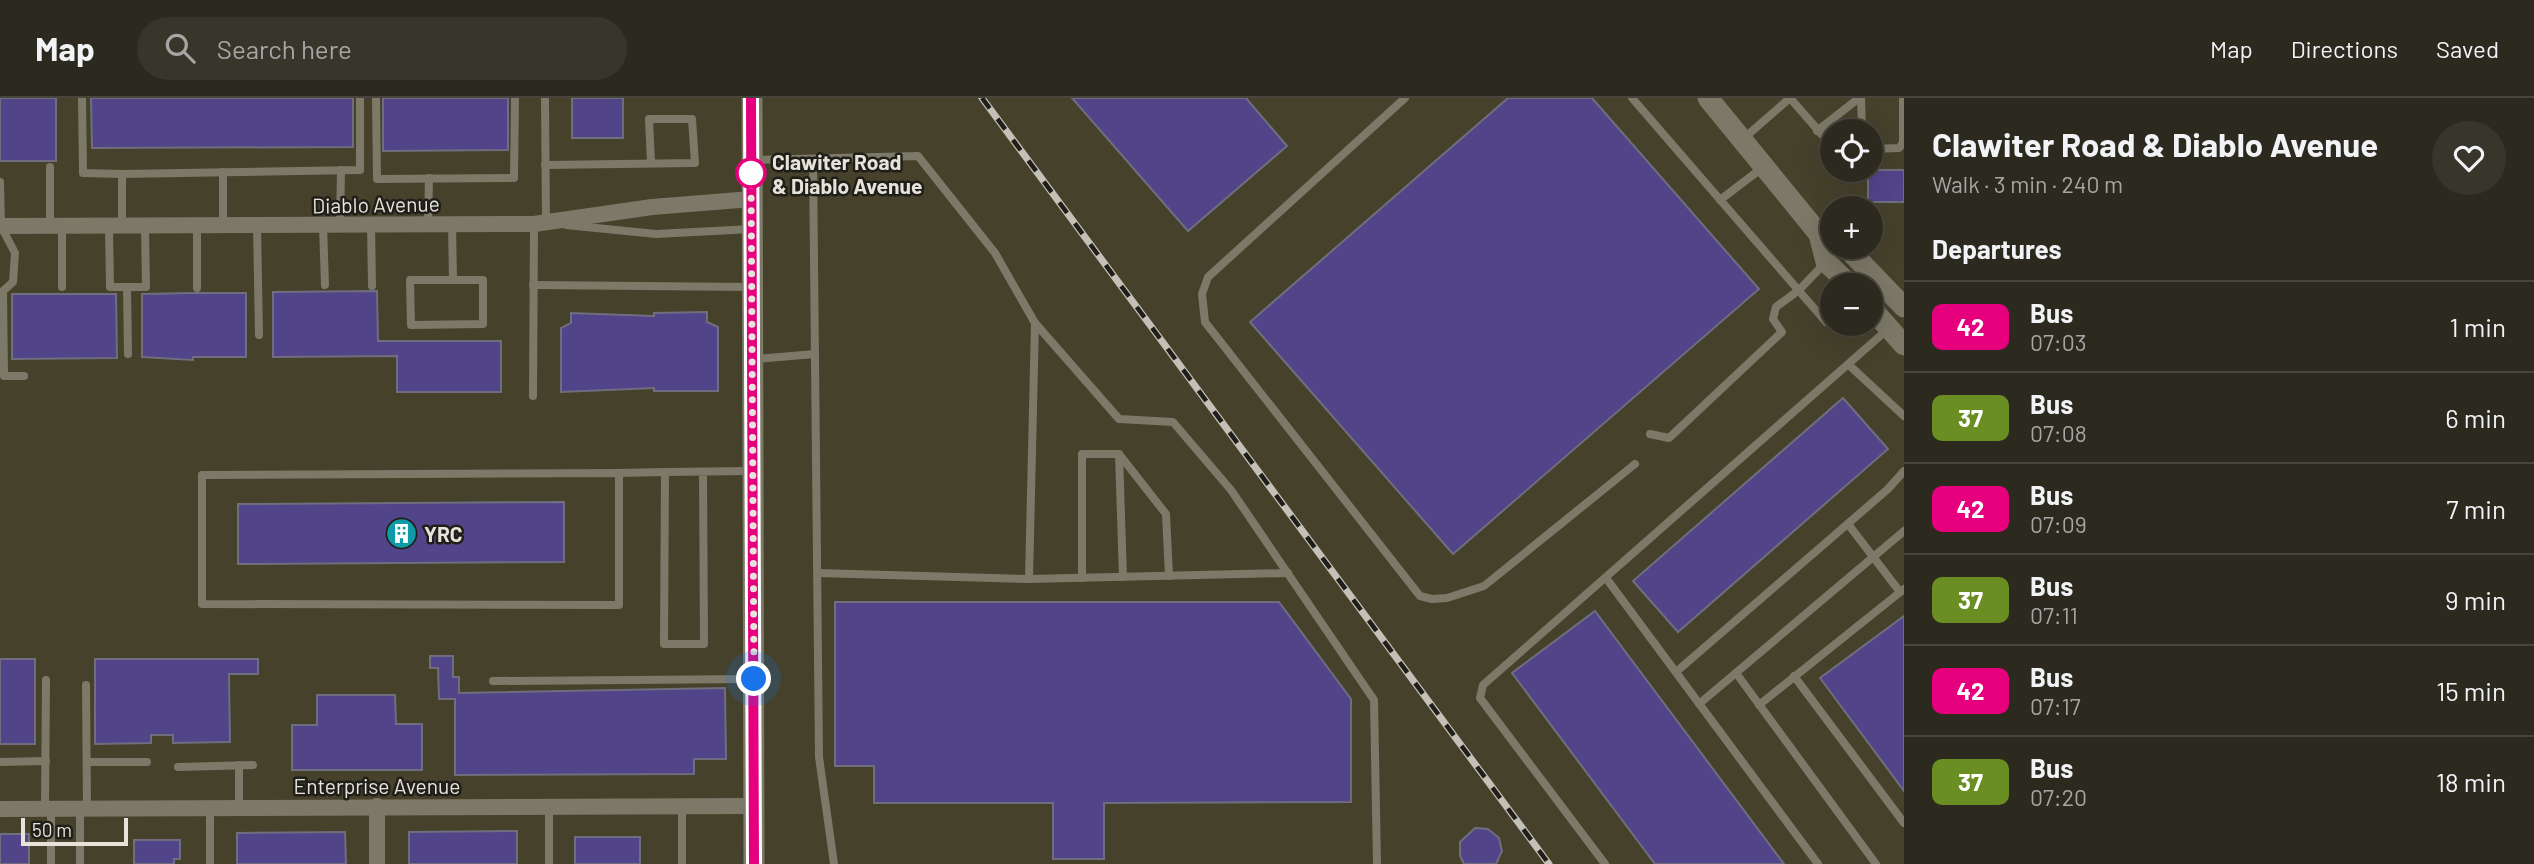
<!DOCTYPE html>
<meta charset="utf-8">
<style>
body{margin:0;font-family:Barlow,sans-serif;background:#38352b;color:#f1f3f6;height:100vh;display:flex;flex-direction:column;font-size:26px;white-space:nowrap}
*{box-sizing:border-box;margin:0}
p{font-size:23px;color:#a6a6a4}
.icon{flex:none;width:38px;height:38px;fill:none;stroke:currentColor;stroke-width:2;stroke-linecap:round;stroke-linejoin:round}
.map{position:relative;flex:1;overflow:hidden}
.side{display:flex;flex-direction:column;background:#2c291e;width:630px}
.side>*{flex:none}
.badge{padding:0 14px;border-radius:10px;font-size:24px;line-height:46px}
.fabs{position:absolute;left:1820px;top:21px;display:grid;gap:14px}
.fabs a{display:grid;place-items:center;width:63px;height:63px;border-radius:50%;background:#2c291e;box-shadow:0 7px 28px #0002,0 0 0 2px #48453c;font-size:35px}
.scale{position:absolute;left:21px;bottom:18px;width:107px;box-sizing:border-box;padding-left:7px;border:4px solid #e5e3da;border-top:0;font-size:19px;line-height:24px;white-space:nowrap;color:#e5e3da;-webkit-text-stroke:5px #201e18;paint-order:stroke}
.you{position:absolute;width:35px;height:35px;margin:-18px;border:5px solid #fff;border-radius:50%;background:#1a73e8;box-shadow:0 0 0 10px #1a73e833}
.map>.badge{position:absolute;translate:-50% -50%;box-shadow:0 0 0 4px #fff}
h2{padding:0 28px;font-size:26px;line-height:63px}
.round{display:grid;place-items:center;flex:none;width:74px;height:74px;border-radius:37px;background:#38352b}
.overview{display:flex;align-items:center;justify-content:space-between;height:119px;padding:0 28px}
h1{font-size:33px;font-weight:700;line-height:52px}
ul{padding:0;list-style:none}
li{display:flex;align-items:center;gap:21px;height:91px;padding:0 28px;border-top:2px solid #48453c}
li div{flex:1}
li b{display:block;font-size:26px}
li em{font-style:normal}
li .badge{min-width:77px;font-weight:700;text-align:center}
header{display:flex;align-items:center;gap:42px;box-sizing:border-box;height:98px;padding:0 35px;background:#2c291e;border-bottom:2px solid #48453c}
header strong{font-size:33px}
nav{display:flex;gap:38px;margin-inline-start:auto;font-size:24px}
.search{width:490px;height:63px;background:#38352b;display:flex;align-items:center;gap:18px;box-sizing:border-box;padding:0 24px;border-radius:38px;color:#a6a6a4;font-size:26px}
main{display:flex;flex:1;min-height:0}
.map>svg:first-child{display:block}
.built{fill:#45412b;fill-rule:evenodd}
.building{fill:#514489;stroke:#6f6e7e;stroke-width:2}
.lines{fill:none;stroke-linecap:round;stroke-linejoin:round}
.lane{stroke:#7d7968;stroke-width:8}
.street{stroke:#7d7968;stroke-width:16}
.secondary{stroke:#7d7968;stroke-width:21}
.rail-casing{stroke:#c3c1b7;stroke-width:7}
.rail{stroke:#201e18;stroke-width:4.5;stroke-dasharray:13;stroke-linecap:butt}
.line-casing{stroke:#fff;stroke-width:16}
.line{stroke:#e6007e;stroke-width:10}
.walk{stroke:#e5e3da;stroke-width:7;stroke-dasharray:0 12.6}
.stop-dot{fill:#fff;stroke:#e6007e;stroke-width:3.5}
.labels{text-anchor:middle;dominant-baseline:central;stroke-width:5;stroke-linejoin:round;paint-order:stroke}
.stop-label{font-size:21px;font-weight:bold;fill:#e5e3da;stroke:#201e18;text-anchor:start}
.street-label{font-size:21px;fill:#e5e3da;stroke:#201e18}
.poi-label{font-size:21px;font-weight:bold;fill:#e5e3da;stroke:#201e18;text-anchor:start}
</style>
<header>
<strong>Map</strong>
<div class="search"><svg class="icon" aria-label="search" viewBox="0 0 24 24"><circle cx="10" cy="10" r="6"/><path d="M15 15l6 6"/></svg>Search here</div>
<nav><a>Map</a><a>Directions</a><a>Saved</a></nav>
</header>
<main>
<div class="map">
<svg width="1904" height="766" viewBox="0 0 1904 766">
<rect width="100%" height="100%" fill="#3a3728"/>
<path class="built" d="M0 0H1904V766H0ZM1832 33H1871V72H1832ZM1832 110H1871V149H1832ZM1832 187H1871V226H1832Z"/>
<g class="building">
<rect x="0" y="0" width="56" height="63"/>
<path d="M91 0H353V49L92 50Z"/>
<path d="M383 0H508V52L383 53Z"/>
<rect x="572" y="0" width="51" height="40"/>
<path d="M1072 0H1246L1287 48 1188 133Z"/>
<path d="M1508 0H1592L1759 191 1453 456 1250 224Z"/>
<rect x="1868" y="72" width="36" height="32"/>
<path d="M377 193 378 243H501V294H397V258L273 259V194Z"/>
<path d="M193 195H246V259H193V262L142 259V196Z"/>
<path d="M12 196H116L117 260 12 261Z"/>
<path d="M707 214V224L718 229V293H654V290L561 294V230L571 225V215L654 218V215Z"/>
<path d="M1843 300 1888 351 1678 534 1633 483Z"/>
<path d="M564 404V464L238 466V406Z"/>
<path d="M835 504H1279L1351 601V704L1104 705V761H1053V705H874V668H835Z"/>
<path d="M1595 513 1784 766H1655L1512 575Z"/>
<path d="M1904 518V693L1820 580Z"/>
<path d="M430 558H453V579H459V595L725 590 726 661H694V676L455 677V601H439L438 570H430Z"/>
<rect x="0" y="561" width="35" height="85"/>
<path d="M95 561H258V576H229L230 644 173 645V637H151V645L95 646Z"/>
<path d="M317 597H395L396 626H422V672H292V627H317Z"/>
<path d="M1475 730 1488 731 1499 740 1502 753 1496 766H1464L1460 758V744Z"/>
<path d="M517 733V766H409V734Z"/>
<path d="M345 734 346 766H237V735Z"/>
<rect x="0" y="736" width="29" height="30"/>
<rect x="575" y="739" width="65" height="27"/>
<path d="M134 742H180V761H174V766H134Z"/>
</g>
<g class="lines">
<g class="lane">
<path d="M82 0 83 75 122 76 360 72V0"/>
<path d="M376 0 377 81 514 80 515 0"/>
<path d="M545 0 546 125"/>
<path d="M1405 0 1208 179 1202 196 1205 224 1420 498 1432 501 1447 500 1484 488 1635 366"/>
<path d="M1632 0 1826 224 1832 219"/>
<path d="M1790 0 1832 48"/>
<path d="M1861 0 1862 33"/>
<path d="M1817 33 1859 0"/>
<path d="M1743 41 1790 0"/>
<path d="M1871 51 1899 50 1903 45V0"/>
<path d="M754 62 918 58 995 155 1035 225 1119 321 1173 324 1231 392 1374 602 1377 766"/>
<path d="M813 63 819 659 834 766"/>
<path d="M545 67 695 65 692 21H649L651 65"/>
<path d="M50 69V129"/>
<path d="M223 74V127"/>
<path d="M122 76V129"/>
<path d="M0 84 1 128 15 155 13 184 3 193 4 278H24"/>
<path d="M1720 102 1762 70"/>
<path d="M371 126 372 188"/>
<path d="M428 126 429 80"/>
<path d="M452 126 453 182H483V226L411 227 410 182H453"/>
<path d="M257 127 259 237"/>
<path d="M323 127 325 187"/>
<path d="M340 127 341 72"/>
<path d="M566 127 656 136 752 131"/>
<path d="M62 129V189"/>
<path d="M109 130 110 189H146L145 129"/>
<path d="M533 187 751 189"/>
<path d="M127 190 128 256"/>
<path d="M197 190V128"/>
<path d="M755 261 815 256"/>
<path d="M1849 267 1904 318"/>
<path d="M533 298 534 126"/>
<path d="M1650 336 1669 340 1782 234 1773 221 1776 209 1799 192 1826 164"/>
<path d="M1119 356 1123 479"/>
<path d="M703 374 704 546H664L665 374 750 373"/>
<path d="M619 375V507L202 506V377L619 375 665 374"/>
<path d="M1848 426 1900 494"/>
<path d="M818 475 1029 481 1288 475"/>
<path d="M1082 480V356H1119L1166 416 1169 478"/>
<path d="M1606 480 1818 766"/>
<path d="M1029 481 1035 225"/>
<path d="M1676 574 1888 391 1904 373"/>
<path d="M1736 575 1876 766"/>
<path d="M1794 578 1904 725"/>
<path d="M493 583 751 581"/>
<path d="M86 587 87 711"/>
<path d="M1699 606 1904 433"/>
<path d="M1759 607 1904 491"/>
<path d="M0 664 46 663"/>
<path d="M87 664H147"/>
<path d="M178 669 253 667"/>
<path d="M549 707V766"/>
<path d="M239 709V667"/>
<path d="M45 711 46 582"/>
<path d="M80 711V766"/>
<path d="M51 766V711"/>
<path d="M210 766V709"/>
<path d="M682 766V707"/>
<path d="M1605 766 1480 600 1483 587 1888 231"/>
</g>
<g class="street">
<path d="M0 128 534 126 652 109 752 101"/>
<path d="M377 708V766"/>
<path d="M0 711 753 708"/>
</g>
<g class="secondary">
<path d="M752 0 754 766"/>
<path d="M1708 0 1819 136 1826 164 1850 187"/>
<path d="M1846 149 1904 209"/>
<path d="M1871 210 1904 247"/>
</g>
<defs>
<path id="rail" d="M982 0 1549 766"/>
</defs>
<use href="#rail" class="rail-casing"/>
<use href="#rail" class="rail"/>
</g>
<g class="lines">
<defs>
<path id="line" d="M751 0 754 766"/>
</defs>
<use href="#line" class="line-casing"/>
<use href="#line" class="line"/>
<path class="walk" d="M751 75 754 581"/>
</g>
<defs>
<symbol id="building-disc" viewBox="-11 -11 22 22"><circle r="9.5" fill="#0f9aa8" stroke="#201e18"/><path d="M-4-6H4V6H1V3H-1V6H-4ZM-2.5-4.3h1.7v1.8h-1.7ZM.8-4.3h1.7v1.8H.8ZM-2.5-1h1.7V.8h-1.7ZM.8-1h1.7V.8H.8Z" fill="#fff"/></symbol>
</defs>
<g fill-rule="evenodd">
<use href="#building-disc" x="384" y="418" width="35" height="35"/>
</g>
<circle class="stop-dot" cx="751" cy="75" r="14"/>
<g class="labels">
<g class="stop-label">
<text x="772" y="63">Clawiter Road<tspan x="772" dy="24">&amp; Diablo Avenue</tspan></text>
</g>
<g class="street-label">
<text transform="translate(376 106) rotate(-1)">Diablo Avenue</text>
<text x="377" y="687">Enterprise Avenue</text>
</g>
<g class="poi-label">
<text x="424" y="435">YRC</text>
</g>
</g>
</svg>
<div class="fabs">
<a><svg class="icon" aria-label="locate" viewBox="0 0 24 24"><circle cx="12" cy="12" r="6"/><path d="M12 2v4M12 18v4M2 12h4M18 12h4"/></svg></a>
<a>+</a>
<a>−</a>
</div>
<div class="scale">50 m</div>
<div class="you" style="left:754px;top:581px"></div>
</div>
<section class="side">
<div class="overview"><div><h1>Clawiter Road &amp; Diablo Avenue</h1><p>Walk · 3 min · 240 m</p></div><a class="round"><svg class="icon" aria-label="heart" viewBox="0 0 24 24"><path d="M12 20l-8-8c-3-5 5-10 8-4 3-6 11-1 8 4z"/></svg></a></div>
<h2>Departures</h2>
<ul>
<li><span class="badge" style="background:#e6007e;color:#fff">42</span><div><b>Bus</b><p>07:03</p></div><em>1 min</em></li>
<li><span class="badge" style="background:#6b8e23;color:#fff">37</span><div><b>Bus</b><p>07:08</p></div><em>6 min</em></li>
<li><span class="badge" style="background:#e6007e;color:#fff">42</span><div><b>Bus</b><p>07:09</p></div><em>7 min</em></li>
<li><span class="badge" style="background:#6b8e23;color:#fff">37</span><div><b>Bus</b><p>07:11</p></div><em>9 min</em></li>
<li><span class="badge" style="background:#e6007e;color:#fff">42</span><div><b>Bus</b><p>07:17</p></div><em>15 min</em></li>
<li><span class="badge" style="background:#6b8e23;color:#fff">37</span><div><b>Bus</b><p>07:20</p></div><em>18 min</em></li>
</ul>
</section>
</main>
